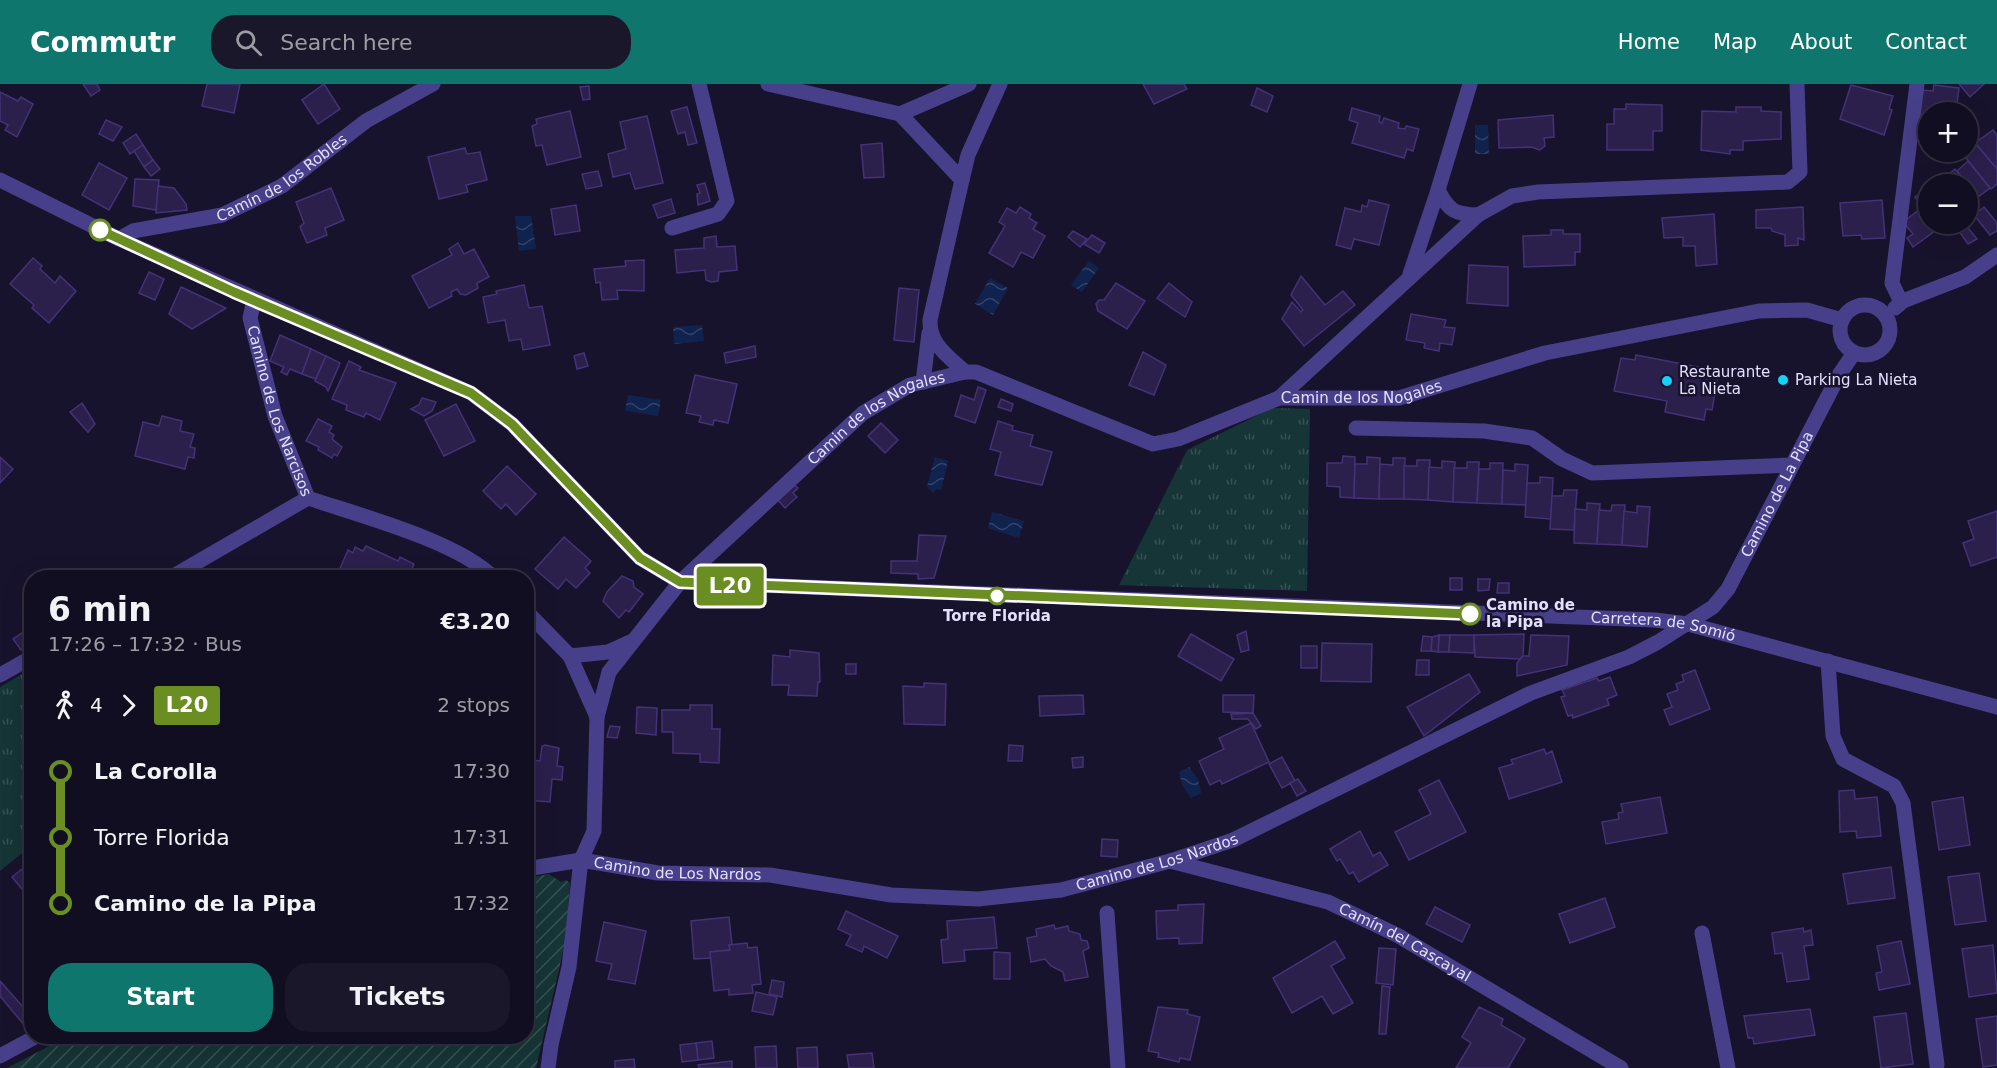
<!DOCTYPE html>
<meta charset="utf-8">
<style>
body{margin:0;font-family:"DejaVu Sans",sans-serif;background:#1b172a;color:#f1f3f6;height:100vh;display:flex;flex-direction:column;font-size:22px;white-space:nowrap}
*{box-sizing:border-box;margin:0}
p{font-size:20px;color:#9c9ca5}
.icon{flex:none;width:33px;height:33px;fill:none;stroke:currentColor;stroke-width:2;stroke-linecap:round;stroke-linejoin:round}
.map{position:relative;flex:1;overflow:hidden}
.details{position:absolute;left:24px;top:486px;width:510px;height:474px;display:flex;flex-direction:column;background:#120e21;border-radius:24px;box-shadow:0 6px 24px #0002,0 0 0 2px #312e3f}
.details>*{flex:none}
.badge{padding:0 12px;border-radius:4px;font-size:21px;line-height:39px}
.controls{position:absolute;left:1918px;top:18px;display:grid;gap:12px}
.controls a{display:grid;place-items:center;width:60px;height:60px;border-radius:50%;background:#120e21;box-shadow:0 6px 24px #0002,0 0 0 2px #312e3f;font-size:30px}
.map>.badge{position:absolute;translate:-50% -50%;box-shadow:0 0 0 3px #fff}
.legs{display:flex;align-items:center;gap:9px;height:66px;padding:0 24px;font-size:20px}
.legs p{margin-inline-start:auto}
.summary{display:flex;align-items:center;justify-content:space-between;height:102px;padding:0 24px}
h1{font-size:33px;font-weight:800;line-height:45px}
.button{display:flex;gap:12px;margin-top:auto;padding:12px 24px}
.button a{flex:1;height:69px;border-radius:24px;background:#0f766e;color:#fff;font-size:24px;font-weight:800;line-height:69px;text-align:center}
.button a+a{background:#1b172a;color:#f1f3f6}
ul{padding:0 24px;list-style:none}
li{display:flex;align-items:center;gap:21px;height:66px;font-size:22px}
li i{display:grid;place-items:center;width:9px;height:100%;margin:0 8px;background:currentColor}
li i::after{content:'';width:15px;height:15px;margin:-8px;border:4px solid;border-radius:50%;background:#120e21}
li p{margin-inline-start:auto}
li:first-child i{background:linear-gradient(#0000 50%,currentColor 0)}
li:last-child i{background:linear-gradient(currentColor 50%,#0000 0)}
header{display:flex;align-items:center;gap:36px;box-sizing:border-box;height:84px;padding:0 30px;background:#0f766e;color:#fff}
header strong{font-size:28px}
nav{display:flex;gap:33px;margin-inline-start:auto;font-size:21px}
.search{width:420px;height:54px;background:#1b172a;display:flex;align-items:center;gap:15px;box-sizing:border-box;padding:0 21px;border-radius:24px;color:#9c9ca5;font-size:22px}
.map>svg:first-child{display:block}
.grass{fill:url(#grass-tufts)}
.garden{fill:url(#garden-furrows)}
.water{fill:url(#water-waves)}
.building{fill:#2b1f4c;stroke:#443277;stroke-width:1.5}
.lines{fill:none;stroke-linecap:round;stroke-linejoin:round}
.minor{stroke:#473f89;stroke-width:15}
.line-1-casing{stroke:#fff;stroke-width:14}
.line-1{stroke:#6b8e23;stroke-width:9}
.stop-1-dot{fill:#fff;stroke:#6b8e23;stroke-width:3}
.poi-dot{fill:#12d2f7;stroke:#18132c;stroke-width:2}
.labels{text-anchor:middle;dominant-baseline:central;stroke-width:5;stroke-linejoin:round;paint-order:stroke}
.street-label{font-size:15px;fill:#e4dffe;stroke:#18132c}
.poi-label{font-size:15px;fill:#e4dffe;stroke:#18132c;text-anchor:start}
.stop-label{font-size:15px;font-weight:bold;fill:#e4dffe;stroke:#18132c;text-anchor:start}
</style>
<header>
<strong>Commutr</strong>
<div class="search"><svg class="icon" aria-label="search" viewBox="0 0 24 24"><circle cx="10" cy="10" r="6"/><path d="M15 15l6 6"/></svg>Search here</div>
<nav><a>Home</a><a>Map</a><a>About</a><a>Contact</a></nav>
</header>
<div class="map">
<svg width="1997" height="984" viewBox="0 0 1997 984">
<defs>
<pattern id="grass-tufts" width="24" height="20" patternUnits="userSpaceOnUse" patternTransform="scale(1.5)"><rect width="24" height="20" fill="#163536"/><path d="M3 7l-1-3M5 7V3M7 7l1-3M15 17l-1-3M17 17v-4M19 17l1-3" fill="none" stroke="#385254"/></pattern>
<pattern id="garden-furrows" width="10" height="10" patternUnits="userSpaceOnUse" patternTransform="scale(1.5)"><rect width="10" height="10" fill="#163536"/><path d="M-1 1l2-2M0 10L10 0M9 11l2-2" fill="none" stroke="#385254"/></pattern>
<pattern id="water-waves" width="16" height="10" patternUnits="userSpaceOnUse" patternTransform="scale(1.5)"><rect width="16" height="10" fill="#0f234e"/><path d="M0 5q4-4 8 0t8 0" fill="none" stroke="#324269"/></pattern>
</defs>
<rect width="100%" height="100%" fill="#18132c"/>
<g class="grass">
<path d="M1272 324 1310 325 1307 507 1119 501 1187 366Z"/>
<path d="M31 585V762L0 787V603Z"/>
</g>
<path class="garden" d="M549 790 561 798 566 796 570 799 566 855 536 984H7L67 953 526 952 527 794Z"/>
<g class="water">
<path d="M1475 41H1488L1489 70H1475Z"/>
<path d="M515 132H531L536 165 519 167Z"/>
<path d="M1089 177 1099 184 1082 208 1071 201Z"/>
<path d="M990 194 1008 204 993 231 975 220Z"/>
<path d="M702 241 704 257 674 260 673 243Z"/>
<path d="M628 311 661 316 658 332 625 327Z"/>
<path d="M935 373 948 377 941 406 937 405 933 409 927 402Z"/>
<path d="M992 428 1024 437 1019 454 988 444Z"/>
<path d="M1189 683 1198 695 1201 709 1191 714 1182 701 1179 688Z"/>
</g>
<g class="building">
<path d="M83 0H97L100 6 91 12Z"/>
<path d="M207 0H240L234 29 202 22Z"/>
<path d="M324 0 340 25 318 40 302 16Z"/>
<path d="M1143 0H1184L1187 5 1154 20Z"/>
<path d="M1959 0H1984L1970 13Z"/>
<path d="M1851 1 1893 12 1889 25 1892 26 1884 51 1840 35Z"/>
<path d="M1934 1 1959 4 1956 28H1929V45L1918 44 1923 6 1933 7Z"/>
<path d="M589 2 590 15 583 16 580 3Z"/>
<path d="M1257 4 1273 12 1267 28 1251 21Z"/>
<path d="M0 8 18 17 21 13 33 20 17 53 5 46 8 41 0 37Z"/>
<path d="M1626 20 1662 21V47H1653V66H1607V40H1614V25H1626Z"/>
<path d="M687 23 697 59 688 61 685 48 678 50 671 27Z"/>
<path d="M1736 23H1761V27L1781 28V55L1743 57V66H1730V70L1701 66 1702 27 1736 28Z"/>
<path d="M1352 24 1380 32 1379 38 1382 39 1384 34 1399 39 1398 44 1405 45 1406 42 1419 45 1413 67 1407 65 1404 74 1352 59 1358 39 1349 36Z"/>
<path d="M570 27 581 73 547 81 542 61 536 62 532 42 537 40 536 35Z"/>
<path d="M1553 31 1554 53 1544 54 1545 62 1540 66 1531 63 1499 64 1498 36Z"/>
<path d="M647 32 663 99 635 105 630 89 613 93 608 70 626 65 620 38Z"/>
<path d="M106 36 122 43 113 57 99 50Z"/>
<path d="M1993 46 1997 51V85L1975 59Z"/>
<path d="M136 50 143 61 130 70 123 59Z"/>
<path d="M882 59 884 93 864 94 861 61Z"/>
<path d="M1975 59 1997 85V100L1991 105 1962 69 1968 68Z"/>
<path d="M143 61 153 76 144 83 134 67Z"/>
<path d="M465 64 467 70 480 68 487 96 466 101 468 108 439 115 428 73Z"/>
<path d="M153 76 160 85 151 92 144 83Z"/>
<path d="M1968 77 1990 104 1978 113 1957 87Z"/>
<path d="M99 79 127 94 109 126 82 111Z"/>
<path d="M1955 85 1968 100H1937Z"/>
<path d="M598 87 602 102 586 105 582 90Z"/>
<path d="M135 95 159 96 156 126 133 122Z"/>
<path d="M705 99 710 117 698 121 697 110 700 109 697 101Z"/>
<path d="M1968 101 1978 113 1968 121Z"/>
<path d="M158 102 174 104 186 120 187 126 156 129Z"/>
<path d="M1929 102V130L1915 113Z"/>
<path d="M331 104 344 136 325 144 327 151 307 159 300 143 304 139 296 118Z"/>
<path d="M671 115 675 129 658 134 653 121Z"/>
<path d="M1369 116 1389 121 1379 161 1354 155 1351 165 1336 161 1345 124 1361 128 1362 121 1367 123Z"/>
<path d="M1882 116 1885 154 1862 155 1861 151 1843 152 1840 119Z"/>
<path d="M576 121 580 147 555 151 551 125Z"/>
<path d="M1020 123 1031 130 1029 134 1037 139 1033 145 1045 152 1033 174 1021 168 1013 183 989 169 1005 142 999 138 1007 124 1016 129Z"/>
<path d="M1803 123 1804 156 1798 154V161L1785 162V151L1772 147 1771 144H1756V126Z"/>
<path d="M1923 123 1929 130V140H1936L1939 144 1913 163 1907 154 1913 150 1903 138Z"/>
<path d="M1984 123 1997 139V147L1990 151 1974 131Z"/>
<path d="M1714 130 1717 180 1696 182 1695 162H1683V153L1664 154 1662 134Z"/>
<path d="M1960 140H1965L1977 155 1968 160 1956 143Z"/>
<path d="M1551 146H1563V150H1580V168H1575V181L1524 183 1523 152 1551 151Z"/>
<path d="M1073 147 1087 155 1080 163 1068 153Z"/>
<path d="M1092 151 1105 159 1099 169 1084 160Z"/>
<path d="M716 152 717 163 735 162 737 186 719 188 718 197 711 198 706 196 705 186 677 189 675 166 704 164V154Z"/>
<path d="M458 159 464 170 474 165 489 193 477 199 478 204 466 211 460 210 457 205 451 208 452 212 429 224 412 192 452 171 449 165Z"/>
<path d="M33 174 42 182 40 185 55 199 60 192 76 207 49 239 32 224 34 221 10 200Z"/>
<path d="M644 176V207L617 206 618 215 602 216 600 198 596 199 594 185 626 182 625 177Z"/>
<path d="M1469 181 1508 183V222L1467 219Z"/>
<path d="M149 188 164 195 155 216 139 209Z"/>
<path d="M1301 192 1325 221 1343 207 1355 221 1304 262 1282 235 1292 218 1301 228 1303 226 1291 211Z"/>
<path d="M1116 199 1145 217 1127 245 1098 227 1096 220 1099 216H1104Z"/>
<path d="M1169 199 1192 218 1185 233 1157 214Z"/>
<path d="M524 201 529 224 542 222 550 261 523 266 521 255 509 257 505 236 488 239 483 213 497 210 496 207Z"/>
<path d="M181 203 226 224 192 245 169 230Z"/>
<path d="M899 204 919 206 914 258 894 256Z"/>
<path d="M1411 230 1446 236 1444 243 1455 244 1452 261 1440 259 1439 267 1424 264 1425 259 1406 256Z"/>
<path d="M280 251 311 265 302 290 290 285 287 291 281 288 284 283 270 277Z"/>
<path d="M755 262 756 273 726 279 724 269Z"/>
<path d="M311 265 326 272 316 295 302 290Z"/>
<path d="M1143 268 1166 281 1154 311 1129 301Z"/>
<path d="M584 269 588 282 577 285 574 272Z"/>
<path d="M1636 271 1719 287 1712 326 1706 325 1704 336 1665 328 1667 317 1614 307 1621 274 1635 276Z"/>
<path d="M326 272 340 279 328 307 326 303 315 297Z"/>
<path d="M349 277 361 283 359 286 396 299 380 336 366 329 364 333 346 326 347 321 332 315Z"/>
<path d="M695 291 737 300 728 339 714 336 713 341 699 338 701 332 686 329Z"/>
<path d="M978 303 986 306 975 339 955 332 961 311 974 316Z"/>
<path d="M422 314 436 318 432 327 424 332 411 325 419 321Z"/>
<path d="M1001 315 1013 320 1011 327 998 323Z"/>
<path d="M82 319 95 340 88 348 70 328Z"/>
<path d="M456 320 475 357 444 372 425 336Z"/>
<path d="M162 332 182 337 180 347 194 350 190 363 195 364 194 374 188 373 185 385 135 372 143 338 159 342Z"/>
<path d="M318 335 332 342 329 348 334 351 332 355 342 363 337 372 334 370 332 374 318 366 319 363 306 357Z"/>
<path d="M998 337 1013 342 1012 346 1033 351 1030 362 1052 368 1042 401 995 391 1001 368 990 365Z"/>
<path d="M881 339 898 356 885 369 868 352Z"/>
<path d="M1343 372 1355 373 1354 414 1340 413V403L1327 402V379H1342Z"/>
<path d="M0 373 13 385 0 399Z"/>
<path d="M1367 373 1380 374 1379 415 1354 414 1355 380H1367Z"/>
<path d="M1393 374H1405L1404 415H1379L1380 380 1393 381Z"/>
<path d="M1417 376H1430L1428 416 1404 415V382H1417Z"/>
<path d="M1442 377 1455 378 1453 418 1428 416 1429 383 1442 384Z"/>
<path d="M1467 378H1479L1477 419 1453 418 1454 384H1467Z"/>
<path d="M1490 379H1503L1502 420 1477 419 1479 385H1490Z"/>
<path d="M1515 380 1528 381 1526 421 1502 420 1503 386 1515 387Z"/>
<path d="M507 382 536 410 516 431 506 420 501 425 483 407Z"/>
<path d="M1540 393 1553 394 1551 435 1525 433 1527 399H1540Z"/>
<path d="M792 399 798 404 793 409 797 413 785 424 776 414Z"/>
<path d="M1564 406H1577L1574 446 1550 445 1552 412H1563Z"/>
<path d="M1587 419 1600 420 1597 460 1574 459 1575 425 1587 426Z"/>
<path d="M1612 421H1625L1622 461 1597 460 1599 426 1611 427Z"/>
<path d="M1637 422 1650 423 1647 463 1622 461 1624 427 1637 429Z"/>
<path d="M1997 427V473L1971 482 1963 459 1974 455 1968 437Z"/>
<path d="M919 451 946 452 934 494 918 495V490L891 489V477H917Z"/>
<path d="M564 453 591 477 585 484 590 489 576 504 566 495 558 505 535 485Z"/>
<path d="M366 462 398 477 400 473 414 480 412 485 423 490 421 494H348L338 489 348 466 353 469 355 463 363 467Z"/>
<path d="M622 492 633 497 634 503 643 510 629 528 626 526 619 534 603 517 607 508Z"/>
<rect x="1450" y="494" width="12" height="12"/>
<path d="M1478 495H1490L1489 506 1478 507Z"/>
<path d="M1498 499H1509V509H1497Z"/>
<path d="M28 545 32 559 21 566 13 555Z"/>
<path d="M1246 547 1249 566 1241 568 1237 551Z"/>
<path d="M1191 550 1234 575 1221 597 1178 572Z"/>
<path d="M1524 550 1523 572 1520 575 1475 573 1474 551Z"/>
<path d="M1439 551H1450L1449 568H1438Z"/>
<path d="M1439 551 1438 568 1431 567 1432 553Z"/>
<path d="M1450 551H1474V569L1449 568Z"/>
<path d="M1531 551 1569 552 1567 581 1517 592V579L1523 572H1529Z"/>
<path d="M1423 552 1432 553 1431 567H1421Z"/>
<path d="M1322 559 1372 560 1371 598 1321 597Z"/>
<rect x="1301" y="562" width="16" height="22"/>
<path d="M790 566 819 569 820 598H818L817 612 788 611 789 601H772L773 571 790 573Z"/>
<path d="M1417 576H1429V591H1416Z"/>
<rect x="846" y="580" width="10" height="10"/>
<path d="M1695 586 1710 625 1670 641 1664 626 1672 623 1667 610 1678 606 1676 600 1684 597 1682 591Z"/>
<path d="M1469 590 1480 608 1424 652 1407 623Z"/>
<path d="M1610 593 1617 611 1607 615 1609 621 1573 634 1572 631 1568 632 1561 613 1565 612 1562 606 1597 594 1599 597Z"/>
<path d="M924 599 946 600 945 641 904 640 903 602 924 603Z"/>
<path d="M1083 611 1084 630 1040 632 1039 612Z"/>
<path d="M1223 611H1254L1253 629 1223 628Z"/>
<path d="M690 621H712V645H720L719 679 700 678V670L673 669V648H662V626H690Z"/>
<path d="M637 623 657 624 656 651 636 649Z"/>
<path d="M1253 629 1261 642 1256 645 1248 635H1232L1231 630Z"/>
<path d="M1251 639 1269 678 1222 700 1220 696 1210 701 1199 677 1224 665 1219 654Z"/>
<path d="M610 642 620 643 617 654 607 653Z"/>
<path d="M545 661 559 664 557 682 563 683 562 696 552 695 550 718 526 716V675L540 677 542 662Z"/>
<path d="M1009 661 1023 662 1022 677H1008Z"/>
<path d="M1544 665 1546 670 1552 667 1562 698 1509 715 1499 684 1513 680 1511 676Z"/>
<path d="M1083 673V683L1073 684 1072 674Z"/>
<path d="M1282 673 1295 697 1282 704 1269 680Z"/>
<path d="M1298 695 1306 707 1297 712 1290 699Z"/>
<path d="M1439 696 1466 748 1409 776 1395 748 1431 730 1419 706Z"/>
<path d="M1854 706 1855 715 1877 713 1881 752 1857 754 1856 747 1840 748 1839 707Z"/>
<path d="M1660 713 1667 749 1606 760 1602 738 1619 735 1618 729 1623 728 1621 720Z"/>
<path d="M1963 713 1970 761 1939 766 1932 718Z"/>
<path d="M1360 747 1373 772 1380 768 1388 781 1359 798 1353 788 1349 790 1340 775 1337 777 1330 765Z"/>
<path d="M1102 755 1118 756 1117 773 1101 772Z"/>
<path d="M32 777V817L12 793Z"/>
<path d="M1891 783 1895 814 1848 820 1843 790Z"/>
<path d="M1979 789 1986 837 1955 841 1948 793Z"/>
<path d="M1605 814 1615 843 1570 859 1559 830Z"/>
<path d="M1204 820 1202 859 1179 860V854L1157 855 1156 827 1178 826V821Z"/>
<path d="M1435 823 1470 841 1462 858 1426 840Z"/>
<path d="M846 827 898 852 887 874 864 862 862 868 846 861 851 851 838 845Z"/>
<path d="M729 833 732 861H729L730 866 710 868 711 874 694 875 691 837Z"/>
<path d="M994 833 997 864 964 866 965 877 943 879 941 856 948 855 947 837Z"/>
<path d="M604 838 646 847 635 900 608 895 612 880 596 877Z"/>
<path d="M1054 841 1055 845 1068 842 1069 847 1080 850 1081 856 1087 857 1089 864 1083 867 1088 893 1065 897 1063 888 1051 882 1045 875 1031 878 1027 854 1037 852 1036 845Z"/>
<path d="M1803 844 1804 848 1811 846 1813 861 1804 862 1809 895 1787 898 1782 869 1775 870 1772 849Z"/>
<path d="M1335 857 1345 874 1331 882 1353 919 1333 930 1322 912 1292 929 1273 894Z"/>
<path d="M1901 857 1910 900 1879 906 1876 889 1882 888 1877 862Z"/>
<path d="M747 859 748 864 757 863 761 900 752 901 753 909 729 911V905L714 907 710 868 730 866 729 861Z"/>
<path d="M1993 861 1997 909 1969 913 1962 865Z"/>
<path d="M1379 864 1396 865 1393 901 1376 899Z"/>
<path d="M994 868 1010 869V895H994Z"/>
<path d="M772 896 784 898 782 913 769 910Z"/>
<path d="M0 897 32 933V946L29 947 0 912Z"/>
<path d="M1382 902 1390 903 1386 950H1379Z"/>
<path d="M756 908 777 913 773 931 752 927Z"/>
<path d="M1158 923 1188 926 1187 930 1200 933 1190 976 1180 974 1179 978 1158 973 1159 969 1148 967Z"/>
<path d="M1479 923 1503 935 1501 941 1525 955 1508 984H1456L1471 959 1462 953Z"/>
<path d="M1810 925 1815 951 1754 960 1753 954H1748L1744 932Z"/>
<path d="M1906 929 1913 980 1881 984 1874 933Z"/>
<path d="M1997 932V981L1983 983 1976 935Z"/>
<path d="M288 952H333L332 960Z"/>
<path d="M712 957 714 974 698 976 696 959Z"/>
<path d="M696 959 698 976 682 978 680 961Z"/>
<path d="M776 962 777 984H756L755 963Z"/>
<path d="M817 963 818 984H798L797 964Z"/>
<path d="M872 969 874 984H849L847 971Z"/>
<path d="M634 975 635 984H615V977Z"/>
<path d="M732 977V984H699L698 981Z"/>
</g>
<g class="lines">
<g class="minor">
<path d="M768 0 900 30 969 0"/>
<path d="M900 30 962 96 930 236C929 260 948 272 965 288"/>
<path id="s1" d="M0 96 119 155 471 309 512 340 640 474 680 498 1655 536 1688 540 1997 623"/>
<path d="M962 96 968 71 1000 0"/>
<path d="M1438 106C1449 127 1454 130 1478 131"/>
<path d="M672 144 718 130 727 117 699 0"/>
<path id="s2" d="M119 155 133 147 222 131 282 102 366 37 433 0"/>
<path d="M1410 190 1438 106 1470 0"/>
<path id="s3" d="M254 216 250 234 275 332 308 414C358 431 458 457 494 494"/>
<path d="M1901 218 1892 199 1917 0"/>
<circle cx="1865" cy="246" r="25"/>
<path d="M1895 224 1903 217 1965 193 1997 171"/>
<path d="M923 298 929 249"/>
<path d="M1279 314 1478 131 1512 112 1538 108 1788 98 1800 88 1797 0"/>
<path d="M1356 344 1484 347 1532 354 1562 375 1592 389 1792 381"/>
<path d="M170 494 308 414"/>
<path d="M526 527 570 572 597 633"/>
<path d="M570 572 608 568 630 558"/>
<path d="M1828 577 1833 652 1843 675 1894 702 1903 719 1937 981"/>
<path d="M0 591 32 573"/>
<path id="s4" d="M1170 777 1328 818 1397 851 1621 984"/>
<path id="s5" d="M526 785 581 776 658 789 770 791 891 811 978 815 1061 806 1170 777 1233 756 1531 609 1629 573 1658 558 1713 523 1728 505 1839 291 1854 269"/>
<path d="M1107 829 1118 984"/>
<path d="M1702 849 1728 984"/>
<path d="M0 972 37 952"/>
<path id="s6" d="M548 984 551 961 569 883 581 776 594 747 597 633 609 588 680 498 863 329 910 301 965 288H976L1153 360 1178 355 1279 314H1399L1545 269 1759 227 1807 226 1842 236"/>
</g>
</g>
<g class="lines">
<defs>
<path id="line-1" d="M100 146 234 208 471 309 512 340 640 474 680 498 1470 530"/>
</defs>
<use href="#line-1" class="line-1-casing"/>
<use href="#line-1" class="line-1"/>
</g>
<g class="stop-1-dot">
<circle cx="100" cy="146" r="10"/>
<circle cx="997" cy="512" r="8"/>
<circle cx="1470" cy="530" r="10"/>
</g>
<g class="poi-dot">
<circle cx="1783" cy="296" r="6"/>
<circle cx="1667" cy="297" r="6"/>
</g>
<g class="labels">
<g class="street-label">
<text stroke="none"><textPath href="#s2" startOffset="177">Camín de los Robles</textPath></text>
<text stroke="none"><textPath href="#s6" startOffset="1298">Camin de los Nogales</textPath></text>
<text stroke="none"><textPath href="#s3" startOffset="116">Camino de Los Narcisos</textPath></text>
<text stroke="none"><textPath href="#s6" startOffset="776">Camin de los Nogales</textPath></text>
<text stroke="none"><textPath href="#s5" startOffset="1383">Camino de La Pipa</textPath></text>
<text stroke="none"><textPath href="#s1" startOffset="1785">Carretera de Somió</textPath></text>
<text stroke="none"><textPath href="#s5" startOffset="639">Camino de Los Nardos</textPath></text>
<text stroke="none"><textPath href="#s5" startOffset="153">Camino de Los Nardos</textPath></text>
<text stroke="none"><textPath href="#s4" startOffset="250">Camín del Cascayal</textPath></text>
</g>
<g class="poi-label">
<text x="1679" y="288">Restaurante<tspan x="1679" dy="17">La Nieta</tspan></text>
<text x="1795" y="296">Parking La Nieta</text>
</g>
<g class="stop-label">
<text x="1486" y="521">Camino de<tspan x="1486" dy="17">la Pipa</tspan></text>
<text x="997" y="532" text-anchor="middle">Torre Florida</text>
</g>
</g>
</svg>
<div class="controls">
<a>+</a>
<a>−</a>
</div>
<b class="badge" style="left:730px;top:502px;background:#6b8e23;color:#fff">L20</b>
<section class="details">
<div class="summary"><div><h1>6 min</h1><p>17:26 – 17:32 · Bus</p></div><b>€3.20</b></div>
<div class="legs"><svg class="icon" aria-label="walk" viewBox="0 0 24 24"><circle cx="13" cy="4" r="2"/><path d="M13 8l-2 6 4 7M11 14l-3 7M7 12l3-4h3l4 4"/></svg>4<svg class="icon" aria-label="forward" viewBox="0 0 24 24"><path d="M9 5l7 7-7 7"/></svg><b class="badge" style="background:#6b8e23;color:#fff">L20</b><p>2 stops</p></div>
<ul>
<li><i style="color:#6b8e23"></i><b>La Corolla</b><p>17:30</p></li>
<li><i style="color:#6b8e23"></i><span>Torre Florida</span><p>17:31</p></li>
<li><i style="color:#6b8e23"></i><b>Camino de la Pipa</b><p>17:32</p></li>
</ul>
<div class="button"><a>Start</a><a>Tickets</a></div>
</section>
</div>
